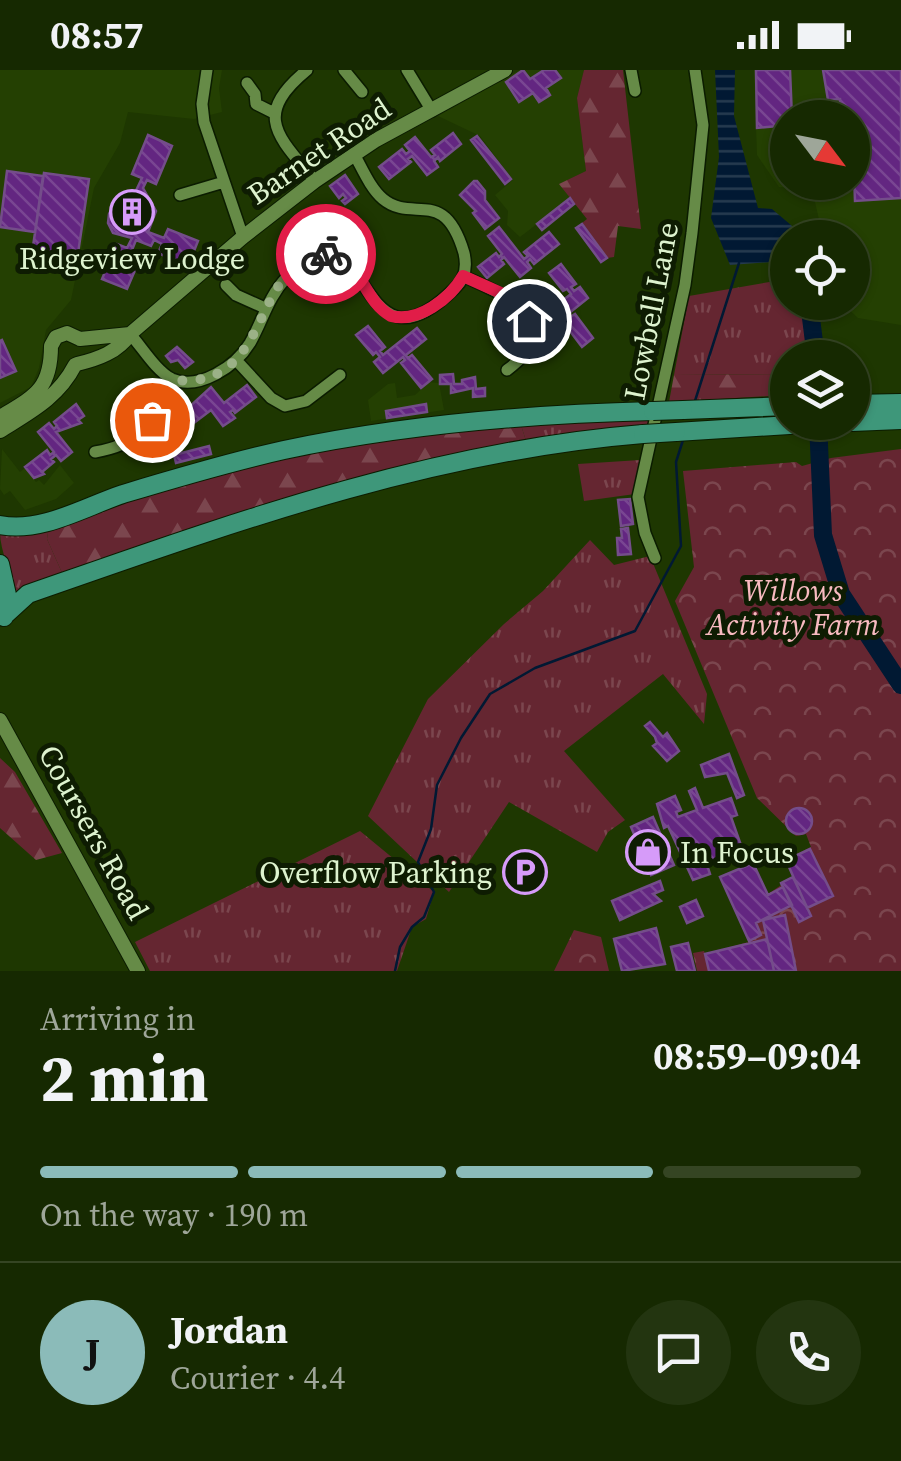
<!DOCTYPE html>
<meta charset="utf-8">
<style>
:root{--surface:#162901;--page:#233510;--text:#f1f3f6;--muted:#9ea699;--line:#354523;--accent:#8bbbb9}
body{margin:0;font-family:"Source Serif 4",serif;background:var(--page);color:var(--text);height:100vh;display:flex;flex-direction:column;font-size:38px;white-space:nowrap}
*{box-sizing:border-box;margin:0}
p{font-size:32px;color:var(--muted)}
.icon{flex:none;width:55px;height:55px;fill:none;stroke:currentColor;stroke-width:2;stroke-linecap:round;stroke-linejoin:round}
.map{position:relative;height:901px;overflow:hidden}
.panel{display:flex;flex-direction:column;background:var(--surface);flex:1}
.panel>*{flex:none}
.needle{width:65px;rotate:122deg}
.buttons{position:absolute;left:770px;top:30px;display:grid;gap:20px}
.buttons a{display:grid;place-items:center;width:100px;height:100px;border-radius:50%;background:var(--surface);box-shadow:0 2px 8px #0004,0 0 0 2px var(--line);font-size:50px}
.pin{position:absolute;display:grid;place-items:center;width:85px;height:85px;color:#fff;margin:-42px;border:5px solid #fff;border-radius:50%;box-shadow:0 2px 10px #0007}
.courier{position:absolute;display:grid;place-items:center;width:100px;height:100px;margin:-50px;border:8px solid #e11d48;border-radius:50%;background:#fff;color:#222;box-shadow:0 2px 12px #0007}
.summary em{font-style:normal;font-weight:700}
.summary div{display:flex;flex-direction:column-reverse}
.summary{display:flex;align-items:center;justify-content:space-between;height:170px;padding:0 40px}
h1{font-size:65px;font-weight:700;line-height:75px}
.bar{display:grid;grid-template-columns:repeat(4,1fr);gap:15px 10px;align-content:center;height:120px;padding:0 40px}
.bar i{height:12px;border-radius:8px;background:var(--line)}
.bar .selected{background:var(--accent)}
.bar p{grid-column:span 4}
.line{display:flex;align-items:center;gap:25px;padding:0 40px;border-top:2px solid var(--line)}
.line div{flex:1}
.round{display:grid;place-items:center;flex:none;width:105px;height:105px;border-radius:52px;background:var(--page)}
.status{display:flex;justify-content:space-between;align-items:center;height:70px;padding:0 50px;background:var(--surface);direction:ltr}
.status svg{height:28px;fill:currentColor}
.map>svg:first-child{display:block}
.built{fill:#244002;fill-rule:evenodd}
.grass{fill:url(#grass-tufts)}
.forest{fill:url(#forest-firs)}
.park{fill:url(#park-crowns)}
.water{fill:url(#water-rules)}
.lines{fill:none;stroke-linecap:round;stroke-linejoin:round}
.stream{stroke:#011933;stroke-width:2.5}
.river{stroke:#011933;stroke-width:18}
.building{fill:url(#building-back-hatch);stroke:#744d8a;stroke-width:2.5}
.minor-casing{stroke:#0b1c00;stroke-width:14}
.tertiary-casing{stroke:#0b1c00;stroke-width:16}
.primary-casing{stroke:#0b1c00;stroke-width:20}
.minor{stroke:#668b47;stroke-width:11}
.tertiary{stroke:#668b47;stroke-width:14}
.primary{stroke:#3e977a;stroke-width:18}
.primary-bridge-casing{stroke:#0b1c00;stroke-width:20;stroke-linecap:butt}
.primary-bridge{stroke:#3e977a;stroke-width:18}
.done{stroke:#9bb187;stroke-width:10;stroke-dasharray:0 18}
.route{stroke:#e11d48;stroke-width:12}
.labels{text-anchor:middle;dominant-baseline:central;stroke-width:10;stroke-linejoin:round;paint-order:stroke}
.street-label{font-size:30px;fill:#def3cf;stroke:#0e1c02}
.poi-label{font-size:30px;fill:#def3cf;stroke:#0e1c02}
.park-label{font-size:30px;font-style:italic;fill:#f8bac0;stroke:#0e1c02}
</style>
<div class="status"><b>08:57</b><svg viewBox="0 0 49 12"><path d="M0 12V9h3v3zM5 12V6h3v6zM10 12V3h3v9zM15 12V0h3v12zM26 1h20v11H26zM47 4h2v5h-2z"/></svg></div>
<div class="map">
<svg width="901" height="901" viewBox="0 0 901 901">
<defs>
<pattern id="grass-tufts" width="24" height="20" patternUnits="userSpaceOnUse" patternTransform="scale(2.5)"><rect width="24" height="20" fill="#652631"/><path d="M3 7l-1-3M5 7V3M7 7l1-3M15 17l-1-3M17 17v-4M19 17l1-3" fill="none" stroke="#7b464e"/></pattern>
<pattern id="forest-firs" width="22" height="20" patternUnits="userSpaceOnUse" patternTransform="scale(2.5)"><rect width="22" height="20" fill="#652631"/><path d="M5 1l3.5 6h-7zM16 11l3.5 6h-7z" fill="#7b464e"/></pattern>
<pattern id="park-crowns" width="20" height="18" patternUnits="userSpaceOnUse" patternTransform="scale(2.5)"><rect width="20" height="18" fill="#652631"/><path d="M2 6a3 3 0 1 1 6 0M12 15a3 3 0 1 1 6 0" fill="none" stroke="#7b464e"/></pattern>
<pattern id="water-rules" width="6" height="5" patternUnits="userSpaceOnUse" patternTransform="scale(2.5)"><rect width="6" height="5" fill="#011933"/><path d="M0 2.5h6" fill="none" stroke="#263b50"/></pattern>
<pattern id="building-back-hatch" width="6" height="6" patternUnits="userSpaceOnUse" patternTransform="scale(2.5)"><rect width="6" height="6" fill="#632681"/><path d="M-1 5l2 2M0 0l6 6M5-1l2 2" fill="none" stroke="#794692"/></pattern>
</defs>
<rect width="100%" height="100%" fill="#1e3701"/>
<path class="built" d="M0,0h222l-3,18 3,24 -28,7 -66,-7 -8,31 -26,45 -23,112 -25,30 -7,38 -8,19 -31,16z
M520,0h64l-7,28 9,73 -26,13 15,20 -33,26 -5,-6 -17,13 -13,-12 1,-14 -13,-16 18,-15 -33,-44 -42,-20z
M754,0h147v255l-43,-7 -16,-15 10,-1v-64l-29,-1 -11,-48 -33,-2 -22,-32zM788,48h64v64h-64z
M429,312l10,1 5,27 -73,11 -3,-21 20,-16 7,-1 2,15 18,-3z
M2,379l18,23 5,-4 11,14 3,-2 5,5 16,-20 14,18 -18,16 -31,11 -15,-19 -6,4 -4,-6z"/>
<path class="grass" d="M787,209l1,23 18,1 6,54 -24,1 -1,16 -113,1 15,-79z
M650,346l-2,11 -121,17 -7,-22z
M640,390l-5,34 -51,7 -6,-37z
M49,456l-2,13 16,36 -46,19c-5,-20 -17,-42 -17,-62z
M590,470l24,25 36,-9 57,138 -3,30 -41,-50 -99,77 61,69 -17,12 -11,20 -88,-50 -60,90 -81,-76 60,-117 76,-75 39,-33z
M360,761l74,61 -8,27 -14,8 -15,44h-247l-15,-29z"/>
<path class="forest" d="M584,0h39l18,159 -23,-3 -4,31 -7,1 -25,-35 5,-4 -28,-35 27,-13 -9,-73z
M787,304v21l-118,7 5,-27z
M520,352l7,22 -464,131 -16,-36 2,-13 105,-35 147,-38z
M0,688l15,14 47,81 -26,7 -36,-32z"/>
<path class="park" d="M901,379v522h-204l-4,-18 11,-2 1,3 44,-12 -29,-65 33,-14 15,31 25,-17 -7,-17 25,-13 -5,-13 -10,2 -39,-38 -82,-197 19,-34 -11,-96 113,-9 6,4 29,-8z
M574,860l27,7 8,34h-55z"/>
<path class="water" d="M715,0h20l-1,46 24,92 14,1 26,22v6l-10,1 -1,23 -57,4 -19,-47 8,-61z"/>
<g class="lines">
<path class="stream" d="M694,334l45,-141
M395,901l5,-24 12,-20 12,-10 10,-25 -16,-30 13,-33 6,-44 24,-47 29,-44 45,-26 100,-37 46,-85 -5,-84 7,-22"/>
<path class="river" d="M809,232l7,56
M818,352l5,113 18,59 60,91"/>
</g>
<path class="building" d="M523,0l7,9 14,-9h11l6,8 -15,10 4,7 -11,7 -6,-9 -14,9 -13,-20z
M756,0h34l2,48h-4v7l-31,3z
M823,0h78v128l-46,3 -3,-83h-24v-14l12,-1v-4l-12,1z
M453,63l8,11 -21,17 -2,-4 -4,4 4,6 -11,8 -15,-19 -4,3 3,3 -22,17 -10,-12 23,-18 4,5 4,-3 -5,-6 10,-8 16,20 4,-2 -4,-5z
M148,65l24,11 -16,38 -9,-4 -4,8 13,23 -8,21 16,6 4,-9 30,12 -10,25 -30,-13 4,-9 -8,-4 -3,6 -15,-6 -4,10 10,4 -15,35 -25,-10 15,-35 10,4 5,-10 -19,-5 -5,-10 1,-9 10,-17 7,-3 7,3 9,-19 -10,-4z
M477,66l34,43 -6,5 -34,-44z
M7,101l36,5 -8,56 -35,-5z
M44,103l45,6 -12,81 -45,-7z
M345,105l13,19 -13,10 -3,-3 4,-3 -3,-4 -4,4 -9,-12z
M474,111h3l8,10v9l14,18 -14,11 -12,-16 3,-2 -16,-16z
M570,128l4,6 -32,26 -5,-6z
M582,154l25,34 -6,4 -25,-34z
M499,157l25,32 4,-3 -4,-4 25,-20 10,12 -25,20 -4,-5 -3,3 4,6 -11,9 -16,-20 -3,3 3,4 -17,14 -9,-11 18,-14 3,4 3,-3 -14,-18z
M561,194l15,20 -5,3 3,4 6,-4 8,11 -20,16 2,3 5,-3 18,24 -11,9 -19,-25 4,-3 -2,-3 -19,14 -8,-11 33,-25 -4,-5 -4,2 -14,-18z
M368,256l17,21 -5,4 3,4 34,-27 9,11 -20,16 2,3 4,-3 20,24 -11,9 -20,-25 4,-3 -2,-3 -20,16 -9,-11 6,-5 -4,-5 -3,3 -17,-20z
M2,270l14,31 -16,7v-37z
M177,277l16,15 -8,6 -7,-8 -7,2 -5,-6z
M453,304l1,10h8v-4l13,-3 1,12 9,-1v8l-12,1v-9l-22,5v-9h-11v-9z
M247,315l9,12 -21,16 -2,-3 -3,2 5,6 -12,8 -12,-16 -29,22 -8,-11 37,-34 13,16z
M76,334l8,12 -6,4 3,3 -25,9 16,20 -11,9 -5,-6 -5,4 3,3 -12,10 2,2 -10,4 -9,-11 22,-17 3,5 4,-3 -16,-20 11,-9 5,6 3,-3 -3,-4z
M426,334l1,8 -40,6 -1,-7z
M209,376l2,8 -35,9 -2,-8z
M630,429l3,25 -12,2 -3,-26z
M628,458l3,26 -13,1 -1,-17h5l-1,-9z
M650,652l13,15 4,-4 12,18 -12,10 -14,-15 4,-3 -2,-6 -10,-11z
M729,684l15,41 -7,3 -10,-25 -22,4 -4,-12z
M695,718l8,20 28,-10 6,17 -6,2 12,34 -36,14 3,9 -17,6 -25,-54 -4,2 -7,-24 18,-8 6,14 -5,2 2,5 19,-7 -8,-19z
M786 751a13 13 0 1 1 26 0a13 13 0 1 1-26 0Z
M653,747l21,48 -23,10 -5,-13 4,-2 -10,-23 -4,2 -5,-12z
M810,779l23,47 -26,12 -21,-48z
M753,793l15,32 15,-8 9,18 -36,18 5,12 -12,6 -29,-64z
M793,807l18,39 -12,6 -18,-39z
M660,811l3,9 -10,4 8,7 -41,19 -8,-19z
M696,830l7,16 -16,7 -7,-16z
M785,845l11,56h-22l-11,-51z
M656,858l9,36 -43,7 -8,-32z
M767,869l7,32h-65l-4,-17z
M688,873l7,28h-18l-6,-24z"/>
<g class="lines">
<g class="minor-casing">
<path id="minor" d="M207,0l-5,34 2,18 39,115
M307,0c-56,46 -28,67 8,111
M344,0l18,22
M407,0l25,41
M631,0l4,21
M247,13l8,11 1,10 18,9
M180,125l44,-13
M291,163l19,23
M463,206c41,18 108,47 44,94
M226,215l10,10 29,13
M130,264c12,13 26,37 42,45 27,12 64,-13 78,-36 13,-23 18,-46 37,-66 86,-92 65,114 168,11 10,-9 12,-22 9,-35 -20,-68 -51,-29 -81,-54 -13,-11 -21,-31 -29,-45
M236,290l35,38 14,8 21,-5 34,-26
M95,382c51,-9 56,-30 79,-72
M655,488l-10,-25 -7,-36 47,-212 7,-52 11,-108 -8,-55"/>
</g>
<g class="tertiary-casing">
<path id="tertiary" d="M80,269l50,-5
M77,294c21,-5 41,-12 53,-30l113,-97 72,-56 61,-41 129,-70
M0,347c35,-21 51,-28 51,-71l5,-9 11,-4 13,6
M0,361c30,-19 58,-33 75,-66
M0,650l138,251"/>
</g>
<g class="primary-casing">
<path id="primary" d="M852,334l49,-1
M683,340l105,-4
M852,352l49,-2
M676,362l161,-10
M0,455c42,8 84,-18 123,-31 53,-16 107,-32 161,-44 122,-26 245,-36 369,-39
M0,494l7,31 -3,22
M5,545l23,-21c201,-70 401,-143 615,-160"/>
</g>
<use href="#minor" class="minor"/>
<use href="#tertiary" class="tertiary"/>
<use href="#primary" class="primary"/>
<g class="primary-bridge-casing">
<path id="primary-bridge" d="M653,341l30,-1
M643,364l33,-2"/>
</g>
<use href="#primary-bridge" class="primary-bridge"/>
</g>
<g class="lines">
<path class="done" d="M152,350l22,-40c100,11 76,-120 152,-126"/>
<path class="route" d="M326,184c37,5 35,45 65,62 27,7 59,-17 72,-40l49,22 17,23"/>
</g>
<defs>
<g id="building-ring" transform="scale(2.25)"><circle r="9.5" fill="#0e1c02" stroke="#d69bf9" stroke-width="1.5"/><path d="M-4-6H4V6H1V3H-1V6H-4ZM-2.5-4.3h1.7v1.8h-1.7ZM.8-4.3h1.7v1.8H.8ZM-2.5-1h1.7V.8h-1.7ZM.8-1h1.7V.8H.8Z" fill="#d69bf9"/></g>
<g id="shop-ring" transform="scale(2.25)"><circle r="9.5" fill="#0e1c02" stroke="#d69bf9" stroke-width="1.5"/><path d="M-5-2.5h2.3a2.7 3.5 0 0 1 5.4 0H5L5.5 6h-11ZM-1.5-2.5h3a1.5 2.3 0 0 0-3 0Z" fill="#d69bf9"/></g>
<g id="parking-ring" transform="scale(2.25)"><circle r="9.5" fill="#0e1c02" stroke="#d69bf9" stroke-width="1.5"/><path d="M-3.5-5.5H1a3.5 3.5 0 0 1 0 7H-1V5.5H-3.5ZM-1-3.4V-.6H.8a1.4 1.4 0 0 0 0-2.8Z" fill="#d69bf9"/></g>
</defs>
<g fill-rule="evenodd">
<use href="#building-ring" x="132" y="142"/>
<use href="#shop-ring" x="648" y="782"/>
<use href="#parking-ring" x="525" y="802"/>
</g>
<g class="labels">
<g class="street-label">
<text transform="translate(319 81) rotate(-34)">Barnet Road</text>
<text transform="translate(651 241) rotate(-79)">Lowbell Lane</text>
<text transform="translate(94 762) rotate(61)">Coursers Road</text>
</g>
<g class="poi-label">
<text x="132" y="188">Ridgeview Lodge</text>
<text x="680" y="782" text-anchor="start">In Focus</text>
<text x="492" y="802" text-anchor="end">Overflow Parking</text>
</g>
<g class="park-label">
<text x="793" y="520">Willows<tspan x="793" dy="34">Activity Farm</tspan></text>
</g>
</g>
</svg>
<div class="buttons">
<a><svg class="needle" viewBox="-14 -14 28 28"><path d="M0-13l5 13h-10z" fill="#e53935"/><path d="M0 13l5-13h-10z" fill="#9ea699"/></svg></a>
<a><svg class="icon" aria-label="locate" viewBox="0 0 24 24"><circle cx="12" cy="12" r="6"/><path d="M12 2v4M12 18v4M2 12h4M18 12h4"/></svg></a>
<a><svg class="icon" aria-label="layers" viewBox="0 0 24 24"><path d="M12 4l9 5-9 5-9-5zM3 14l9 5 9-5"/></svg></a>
</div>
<div class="pin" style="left:152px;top:350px;background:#ea580c"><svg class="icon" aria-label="bag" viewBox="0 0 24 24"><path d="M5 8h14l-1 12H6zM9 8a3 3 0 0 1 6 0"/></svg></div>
<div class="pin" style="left:529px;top:251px;background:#1f2937"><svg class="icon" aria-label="home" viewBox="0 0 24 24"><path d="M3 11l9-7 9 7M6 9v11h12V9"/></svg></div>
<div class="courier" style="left:326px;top:184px"><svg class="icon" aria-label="bike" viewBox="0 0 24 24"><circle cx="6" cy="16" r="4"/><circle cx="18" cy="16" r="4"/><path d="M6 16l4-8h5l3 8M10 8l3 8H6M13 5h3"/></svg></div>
</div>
<section class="panel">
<div class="summary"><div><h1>2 min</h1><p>Arriving in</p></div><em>08:59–09:04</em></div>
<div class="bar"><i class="selected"></i><i class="selected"></i><i class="selected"></i><i></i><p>On the way · 190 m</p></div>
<div class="line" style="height:180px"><b class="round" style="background:var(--accent);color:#111">J</b><div><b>Jordan</b><p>Courier · 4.4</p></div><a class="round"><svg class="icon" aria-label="chat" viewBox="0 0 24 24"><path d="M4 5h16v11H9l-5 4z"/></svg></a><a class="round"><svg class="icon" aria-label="phone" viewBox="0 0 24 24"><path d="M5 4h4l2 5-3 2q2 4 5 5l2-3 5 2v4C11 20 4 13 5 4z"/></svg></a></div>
</section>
